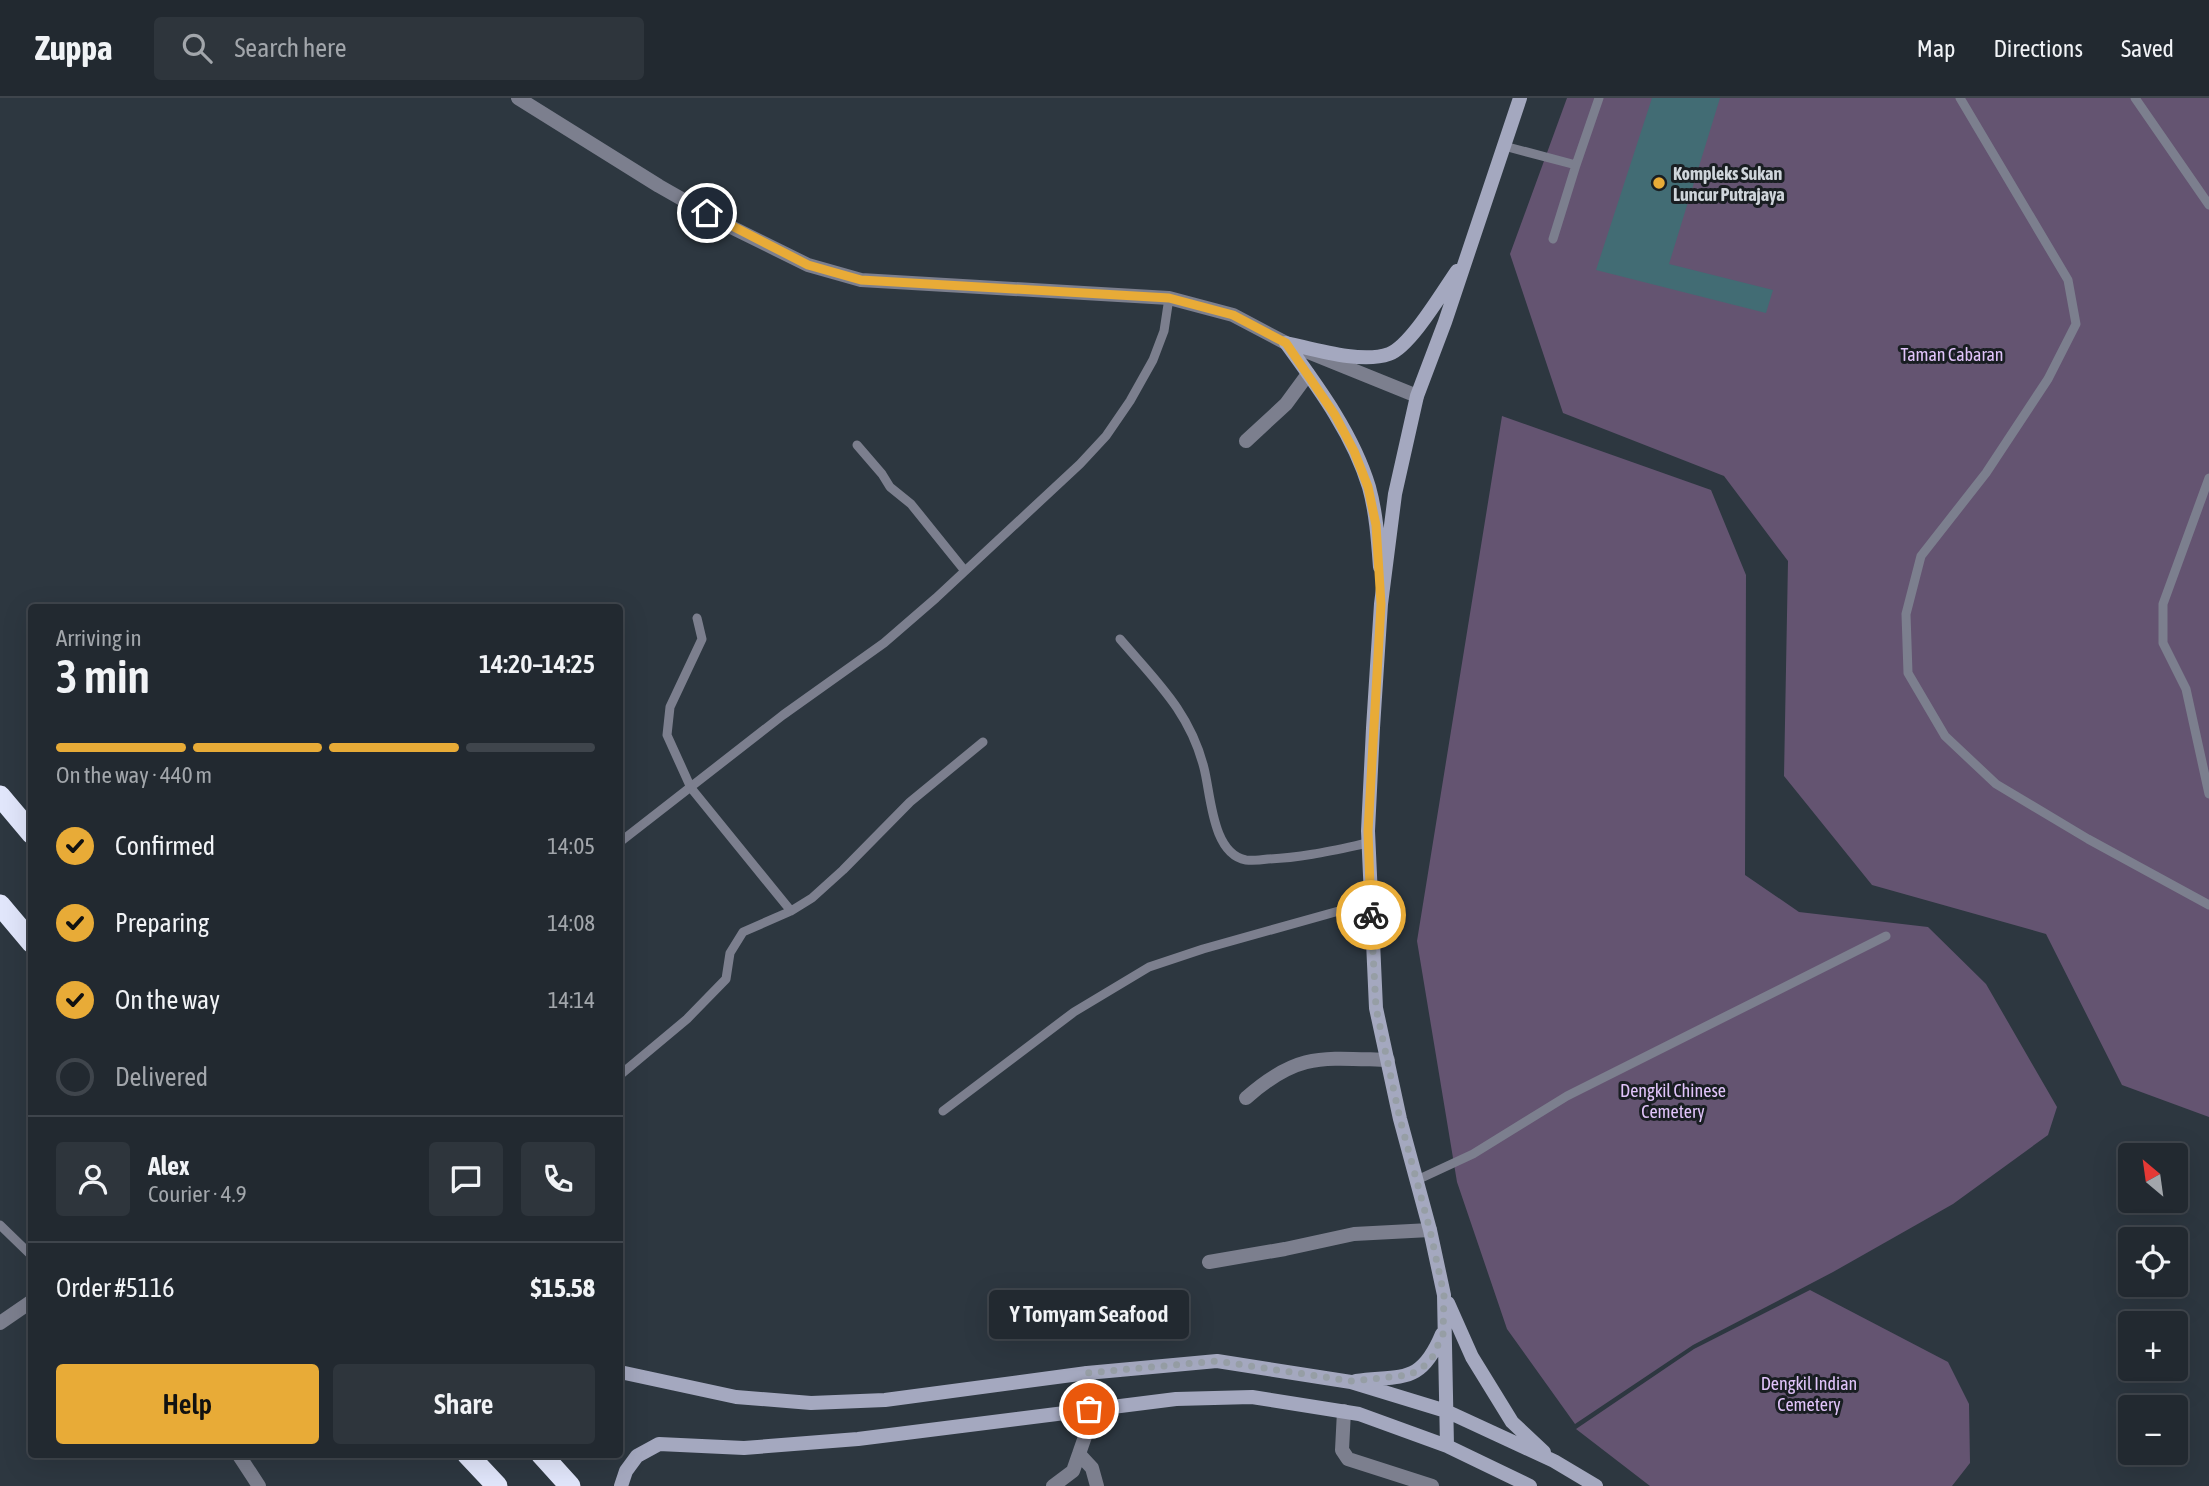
<!DOCTYPE html>
<meta charset="utf-8">
<style>
:root{--surface:#222930;--page:#2e353c;--text:#f1f3f6;--muted:#a2a6ab;--line:#3f454c;--accent:#e8ab37}
body{margin:0;font-family:"Asap Condensed",sans-serif;background:var(--page);color:var(--text);height:100vh;display:flex;flex-direction:column;font-size:26px;white-space:nowrap}
*{box-sizing:border-box;margin:0}
p{font-size:23px;color:var(--muted)}
.icon{flex:none;width:38px;height:38px;fill:none;stroke:currentColor;stroke-width:2;stroke-linecap:round;stroke-linejoin:round}
.map{position:relative;flex:1;overflow:hidden}
.panel{position:absolute;left:28px;top:506px;width:595px;height:854px;display:flex;flex-direction:column;background:var(--surface);border-radius:7px;box-shadow:0 7px 28px #0002,0 0 0 2px var(--line)}
.panel>*{flex:none}
.needle{width:46px;rotate:331deg}
.buttons{position:absolute;left:2118px;top:1045px;display:grid;gap:14px}
.buttons a{display:grid;place-items:center;width:70px;height:70px;border-radius:7px;background:var(--surface);box-shadow:0 7px 28px #0002,0 0 0 2px var(--line);font-size:35px}
.pin{position:absolute;display:grid;place-items:center;width:60px;height:60px;color:#fff;margin:-30px;border:4px solid #fff;border-radius:50%;box-shadow:0 2px 7px #0007}
.courier{position:absolute;display:grid;place-items:center;width:70px;height:70px;margin:-35px;border:5px solid #e8ab37;border-radius:50%;background:#fff;color:#222;box-shadow:0 2px 9px #0007}
.bubble{position:absolute;height:49px;border-radius:7px;background:var(--surface);box-shadow:0 7px 28px #0002,0 0 0 2px var(--line);font-size:23px;font-weight:600;line-height:49px;text-align:center}
.head em{font-style:normal;font-weight:600}
.head div{display:flex;flex-direction:column-reverse}
.head{display:flex;align-items:center;justify-content:space-between;height:119px;padding:0 28px}
h1{font-size:46px;font-weight:600;line-height:52px}
.bar{display:grid;grid-template-columns:repeat(4,1fr);gap:10px 7px;align-content:center;height:84px;padding:0 28px}
.bar i{height:9px;border-radius:5px;background:var(--line)}
.bar .current{background:var(--accent)}
.bar p{grid-column:span 4}
.line{display:flex;align-items:center;gap:18px;padding:0 28px;border-top:2px solid var(--line)}
.line div{flex:1}
.round{display:grid;place-items:center;flex:none;width:74px;height:74px;border-radius:7px;background:var(--page)}
ol{padding:0 28px;list-style:none}
li{display:flex;align-items:center;gap:21px;height:77px}
li p{margin-inline-start:auto}
li .icon{padding:7px;border-radius:50%;background:var(--accent);color:#111;stroke-width:4}
li:last-child{color:var(--muted)}
li i{width:38px;height:38px;border:4px solid var(--line);border-radius:50%}
.cta{display:flex;gap:14px;margin-top:auto;padding:14px 28px}
.cta a{flex:1;height:80px;border-radius:7px;background:var(--accent);color:#111;font-size:28px;font-weight:600;line-height:80px;text-align:center}
.cta a+a{background:var(--page);color:var(--text)}
header{display:flex;align-items:center;gap:42px;box-sizing:border-box;height:98px;padding:0 35px;background:var(--surface);border-bottom:2px solid var(--line)}
header strong{font-size:33px}
nav{display:flex;gap:38px;margin-inline-start:auto;font-size:24px}
.search{width:490px;height:63px;background:var(--page);display:flex;align-items:center;gap:18px;box-sizing:border-box;padding:0 24px;border-radius:7px;color:var(--muted);font-size:26px}
.map>svg:first-child{display:block}
.green{fill:#645471}
.building{fill:#426c74}
.lines{fill:none;stroke-linecap:round;stroke-linejoin:round}
.lane{stroke:#7c7f8e;stroke-width:9}
.street{stroke:#7c7f8e;stroke-width:14}
.secondary{stroke:#a4a8bf;stroke-width:14}
.highway{stroke:#e1e6fb;stroke-width:21}
.done{stroke:#969ea5;stroke-width:7;stroke-dasharray:0 12.6}
.route{stroke:#e8ab37;stroke-width:9}
.poi-dot{fill:#e8ab37;stroke:#191e22;stroke-width:2.5}
.labels{text-anchor:middle;dominant-baseline:central;stroke-width:6;stroke-linejoin:round;paint-order:stroke}
.poi-label{font-size:18px;font-weight:bold;fill:#cfd5db;stroke:#191e22;text-anchor:start}
.park-label{font-size:18px;fill:#e1c4fa;stroke:#191e22}
</style>
<header>
<strong>Zuppa</strong>
<div class="search"><svg class="icon" aria-label="search" viewBox="0 0 24 24"><circle cx="10" cy="10" r="6"/><path d="M15 15l6 6"/></svg>Search here</div>
<nav><a>Map</a><a>Directions</a><a>Saved</a></nav>
</header>
<div class="map">
<svg width="2209" height="1388" viewBox="0 0 2209 1388">
<rect width="100%" height="100%" fill="#2d3740"/>
<path class="green" d="M1567,0h642v1019l-87,-32 -76,-151 -174,-49 -88,-109 4,-215 -64,-85 -161,-63 -53,-159z
M1502,318l209,74 35,85 -1,300 54,37 129,15 58,57 71,123 -9,28 -95,69 -120,68 -140,73 -118,79 -68,-95 -50,-147 -40,-241z
M1810,1192l138,72 21,42 1,59 -18,23h-302l-74,-57 118,-80z"/>
<path class="building" d="M1652,0h68l-51,166 104,26 -7,23 -170,-43z"/>
<g class="lines">
<path class="lane" d="M1960,0l108,182 8,44 -28,55 -62,94 -65,83 -15,58 2,59 37,63 51,48 92,55 121,66
M2135,0l74,107
M1504,48l72,19 23,-67
M1553,141l23,-74
M857,347l25,29 8,13 21,17 54,67
M2209,380l-46,126v39l23,46 23,105
M697,520l5,21 -32,68 -3,28 24,53 100,123
M1120,541c36,42 70,73 84,129 7,27 8,86 42,92 7,1 15,0 22,-1 34,-1 67,-9 100,-16
M620,744l163,-127 101,-72 52,-45 144,-134 26,-28 24,-35 23,-41 11,-29 5,-33
M620,977l67,-56 39,-40 4,-26 13,-21 48,-21 21,-13 31,-28 67,-68 73,-60
M943,1013l131,-99 75,-45 54,-18 168,-47
M1417,1082l56,-26 94,-58 319,-160
M0,1127l32,31"/>
<path class="street" d="M518,0l141,88 72,41 77,38 53,15 308,18 64,17 53,28 131,53
M1246,343l40,-37 22,-30
M1246,1000c52,-46 76,-40 142,-38
M1209,1164l76,-13 69,-15 76,-4
M0,1225l32,-22
M1344,1313l-2,39 6,9 84,27
M238,1356l21,32
M1079,1356l13,14 5,18
M1053,1388l20,-15 15,-43 -1,-55"/>
<path class="secondary" d="M1286,245c32,44 67,91 83,144 7,25 9,53 11,80
M1286,245c28,6 75,21 103,11 21,-7 54,-63 68,-83
M1448,1205l24,54 40,65 32,30
M620,1274l116,25 75,6 74,-3 202,-27 130,-12 134,21 95,29 108,50 42,25
M1356,1283c48,-6 65,3 86,-47
M1447,1348l-3,-151 -14,-65 -30,-111 -24,-111 -8,-177 5,-103 8,-124 14,-110 22,-98 28,-74 75,-224
M621,1388l5,-15 11,-15 22,-12 85,4 114,-9 318,-40 76,-2 107,17 88,32 83,40"/>
<path class="highway" d="M0,698l32,38
M0,807l32,38
M467,1356l30,32
M541,1356l29,32"/>
</g>
<g class="lines">
<path class="done" d="M1089,1311l-2,-36 130,-12 134,20 58,-6 13,-7 10,-10 11,-24 1,-39 -14,-65 -30,-111 -24,-111 -5,-93"/>
<path class="route" d="M707,115l101,52 53,15 308,18 64,17 53,28 49,72 19,36 14,36 8,38 5,79 -13,227 3,84"/>
</g>
<circle class="poi-dot" cx="1659" cy="85" r="7"/>
<g class="labels">
<g class="poi-label">
<text x="1673" y="75">Kompleks Sukan<tspan x="1673" dy="21">Luncur Putrajaya</tspan></text>
</g>
<g class="park-label">
<text x="1952" y="256">Taman Cabaran</text>
<text x="1673" y="992">Dengkil Chinese<tspan x="1673" dy="21">Cemetery</tspan></text>
<text x="1809" y="1285">Dengkil Indian<tspan x="1809" dy="21">Cemetery</tspan></text>
</g>
</g>
</svg>
<div class="buttons">
<a><svg class="needle" viewBox="-14 -14 28 28"><path d="M0-13l5 13h-10z" fill="#e53935"/><path d="M0 13l5-13h-10z" fill="#a2a6ab"/></svg></a>
<a><svg class="icon" aria-label="locate" viewBox="0 0 24 24"><circle cx="12" cy="12" r="6"/><path d="M12 2v4M12 18v4M2 12h4M18 12h4"/></svg></a>
<a>+</a>
<a>−</a>
</div>
<div class="pin" style="left:1089px;top:1311px;background:#ea580c"><svg class="icon" aria-label="bag" viewBox="0 0 24 24"><path d="M5 8h14l-1 12H6zM9 8a3 3 0 0 1 6 0"/></svg></div>
<div class="pin" style="left:707px;top:115px;background:#1f2937"><svg class="icon" aria-label="home" viewBox="0 0 24 24"><path d="M3 11l9-7 9 7M6 9v11h12V9"/></svg></div>
<div class="courier" style="left:1371px;top:817px"><svg class="icon" aria-label="bike" viewBox="0 0 24 24"><circle cx="6" cy="16" r="4"/><circle cx="18" cy="16" r="4"/><path d="M6 16l4-8h5l3 8M10 8l3 8H6M13 5h3"/></svg></div>
<div class="bubble" style="left:989px;top:1192px;width:200px">Y Tomyam Seafood</div>
<section class="panel">
<div class="head"><div><h1>3 min</h1><p>Arriving in</p></div><em>14:20–14:25</em></div>
<div class="bar"><i class="current"></i><i class="current"></i><i class="current"></i><i></i><p>On the way · 440 m</p></div>
<ol>
<li><svg class="icon" aria-label="check" viewBox="0 0 24 24"><path d="M5 12l5 5 9-10"/></svg>Confirmed<p>14:05</p></li>
<li><svg class="icon" aria-label="check" viewBox="0 0 24 24"><path d="M5 12l5 5 9-10"/></svg>Preparing<p>14:08</p></li>
<li><svg class="icon" aria-label="check" viewBox="0 0 24 24"><path d="M5 12l5 5 9-10"/></svg>On the way<p>14:14</p></li>
<li><i></i>Delivered</li>
</ol>
<div class="line" style="height:126px"><a class="round"><svg class="icon" aria-label="person" viewBox="0 0 24 24"><circle cx="12" cy="8" r="4"/><path d="M4 21q1-7 8-7t8 7"/></svg></a><div><b>Alex</b><p>Courier · 4.9</p></div><a class="round"><svg class="icon" aria-label="chat" viewBox="0 0 24 24"><path d="M4 5h16v11H9l-5 4z"/></svg></a><a class="round"><svg class="icon" aria-label="phone" viewBox="0 0 24 24"><path d="M5 4h4l2 5-3 2q2 4 5 5l2-3 5 2v4C11 20 4 13 5 4z"/></svg></a></div>
<div class="line" style="height:91px"><div>Order #5116</div><b>$15.58</b></div>
<div class="cta"><a>Help</a><a>Share</a></div>
</section>
</div>
